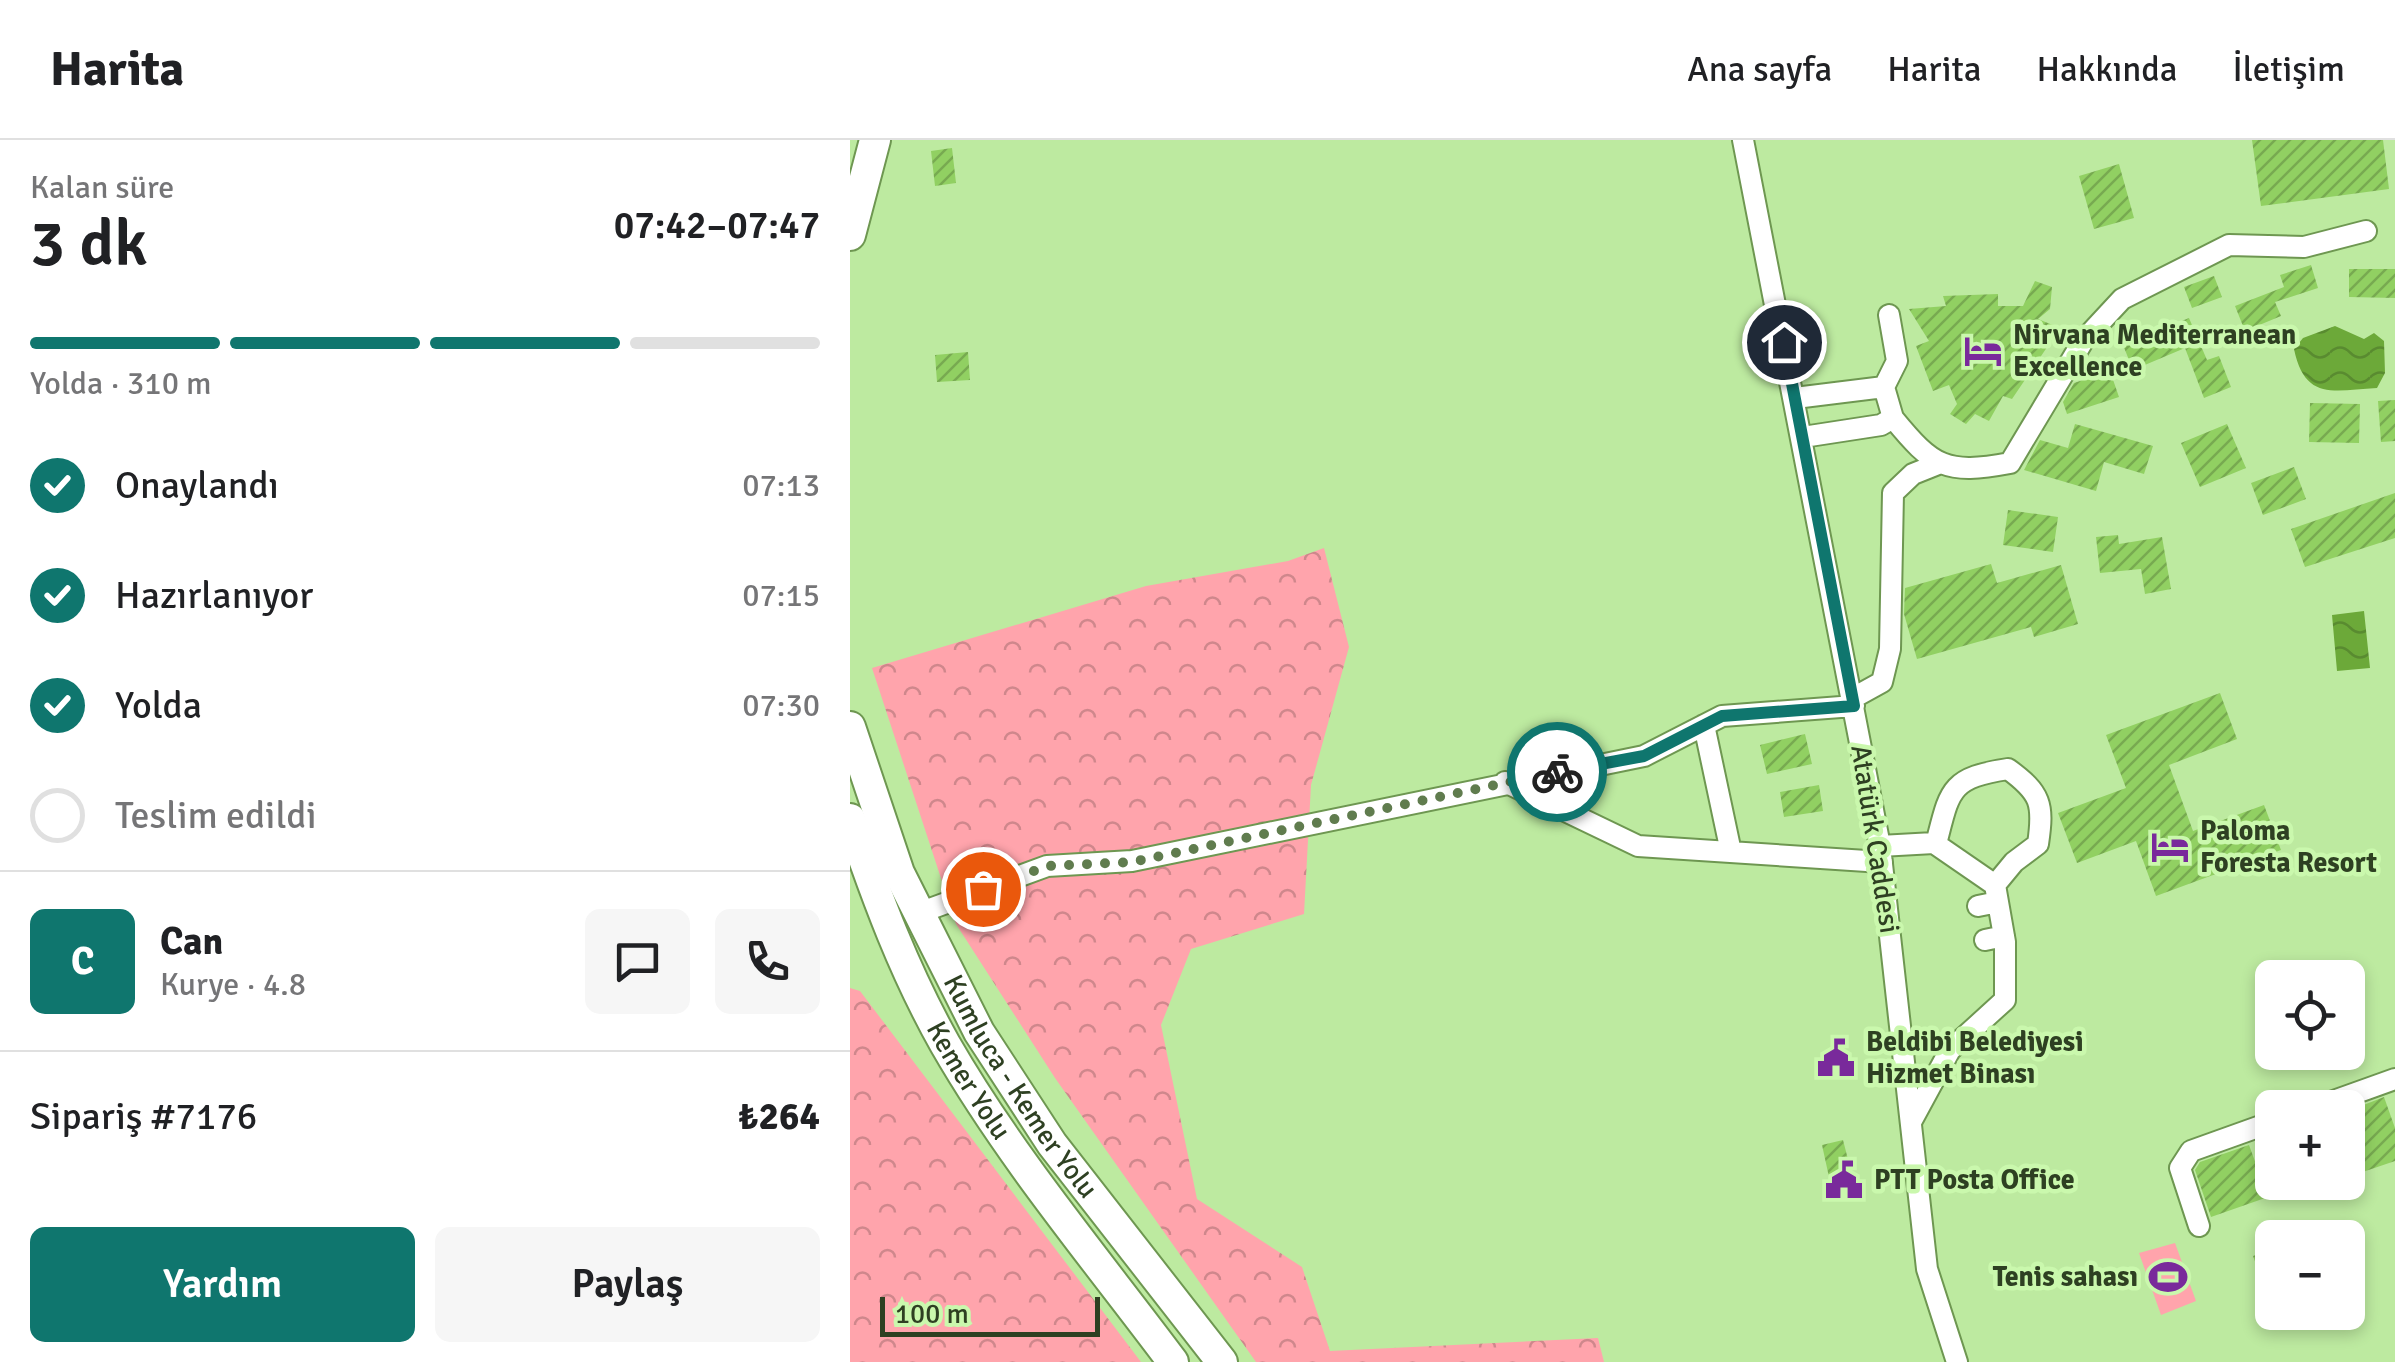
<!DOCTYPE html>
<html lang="tr">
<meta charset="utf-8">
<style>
:root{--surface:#fff;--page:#f6f6f6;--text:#202124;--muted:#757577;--line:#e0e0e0;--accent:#0f766e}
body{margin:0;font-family:Signika,sans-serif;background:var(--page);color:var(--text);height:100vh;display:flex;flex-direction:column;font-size:38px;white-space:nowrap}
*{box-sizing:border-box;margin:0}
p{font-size:32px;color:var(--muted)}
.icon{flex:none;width:55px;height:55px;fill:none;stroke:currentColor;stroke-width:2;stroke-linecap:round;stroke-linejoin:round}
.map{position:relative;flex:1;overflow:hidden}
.drawer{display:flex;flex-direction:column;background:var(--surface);width:850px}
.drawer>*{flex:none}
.tools{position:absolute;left:1405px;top:820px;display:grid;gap:20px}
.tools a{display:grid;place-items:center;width:110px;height:110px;border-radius:15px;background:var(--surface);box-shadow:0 5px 15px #0003;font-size:50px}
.scale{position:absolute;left:30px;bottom:25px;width:220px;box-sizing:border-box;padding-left:10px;border:5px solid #2e4022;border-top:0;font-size:28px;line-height:35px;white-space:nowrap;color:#2e4022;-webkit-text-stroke:8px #caf8ad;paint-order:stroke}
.pin{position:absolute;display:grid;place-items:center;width:85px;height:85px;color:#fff;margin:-42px;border:5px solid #fff;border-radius:50%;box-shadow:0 2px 10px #0007}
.courier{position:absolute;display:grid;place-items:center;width:100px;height:100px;margin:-50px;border:8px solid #0f766e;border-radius:50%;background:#fff;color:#222;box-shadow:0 2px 12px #0007}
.headline em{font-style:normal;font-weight:600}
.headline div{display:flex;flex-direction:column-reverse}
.headline{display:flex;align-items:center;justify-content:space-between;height:170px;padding:0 30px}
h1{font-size:65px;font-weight:600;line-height:75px}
.bar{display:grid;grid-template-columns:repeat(4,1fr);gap:15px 10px;align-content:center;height:120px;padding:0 30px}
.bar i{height:12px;border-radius:8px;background:var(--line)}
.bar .selected{background:var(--accent)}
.bar p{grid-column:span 4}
.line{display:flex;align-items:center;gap:25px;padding:0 30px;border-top:2px solid var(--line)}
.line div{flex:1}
.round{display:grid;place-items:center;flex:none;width:105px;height:105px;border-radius:15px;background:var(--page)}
ol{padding:0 30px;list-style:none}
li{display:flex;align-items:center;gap:30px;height:110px}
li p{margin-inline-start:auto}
li .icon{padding:10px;border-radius:50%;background:var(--accent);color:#fff;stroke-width:4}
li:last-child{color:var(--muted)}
li i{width:55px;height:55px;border:5px solid var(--line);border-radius:50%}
.cta{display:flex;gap:20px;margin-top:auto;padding:20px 30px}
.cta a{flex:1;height:115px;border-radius:15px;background:var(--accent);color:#fff;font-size:40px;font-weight:600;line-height:115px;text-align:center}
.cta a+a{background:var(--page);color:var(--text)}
header{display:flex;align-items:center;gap:60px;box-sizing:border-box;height:140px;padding:0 50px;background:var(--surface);border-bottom:2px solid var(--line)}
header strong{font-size:48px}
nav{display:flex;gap:55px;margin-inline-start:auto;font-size:35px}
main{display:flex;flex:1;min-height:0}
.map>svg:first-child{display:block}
.forest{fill:url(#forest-crowns)}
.pitch{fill:#ffa4ac}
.water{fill:url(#water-waves)}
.building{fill:url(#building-hatch)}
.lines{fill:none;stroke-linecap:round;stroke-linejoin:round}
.minor-casing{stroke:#6e9751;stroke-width:24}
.highway-casing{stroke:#6e9751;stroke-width:34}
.minor{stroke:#fff;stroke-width:20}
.highway{stroke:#fff;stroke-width:30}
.done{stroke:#607c4e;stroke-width:10;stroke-dasharray:0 18}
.route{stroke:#0f766e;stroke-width:12}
.labels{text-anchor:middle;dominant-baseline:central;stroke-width:9;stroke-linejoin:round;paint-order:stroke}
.poi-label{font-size:28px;font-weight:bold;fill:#2e4022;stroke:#caf8ad;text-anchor:start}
.street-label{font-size:28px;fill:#2e4022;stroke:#caf8ad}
</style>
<header>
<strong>Harita</strong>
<nav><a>Ana sayfa</a><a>Harita</a><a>Hakkında</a><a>İletişim</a></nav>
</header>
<main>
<section class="drawer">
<div class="headline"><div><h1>3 dk</h1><p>Kalan süre</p></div><em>07:42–07:47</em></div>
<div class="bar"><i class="selected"></i><i class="selected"></i><i class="selected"></i><i></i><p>Yolda · 310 m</p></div>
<ol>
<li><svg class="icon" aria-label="check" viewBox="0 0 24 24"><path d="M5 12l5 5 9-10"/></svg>Onaylandı<p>07:13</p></li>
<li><svg class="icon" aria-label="check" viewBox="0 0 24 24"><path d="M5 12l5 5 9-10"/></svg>Hazırlanıyor<p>07:15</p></li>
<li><svg class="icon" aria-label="check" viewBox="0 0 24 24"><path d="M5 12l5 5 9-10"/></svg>Yolda<p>07:30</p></li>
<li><i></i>Teslim edildi</li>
</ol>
<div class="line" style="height:180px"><b class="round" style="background:var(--accent);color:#fff">C</b><div><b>Can</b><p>Kurye · 4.8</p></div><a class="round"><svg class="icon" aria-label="chat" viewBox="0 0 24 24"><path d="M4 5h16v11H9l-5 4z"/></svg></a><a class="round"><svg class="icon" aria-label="phone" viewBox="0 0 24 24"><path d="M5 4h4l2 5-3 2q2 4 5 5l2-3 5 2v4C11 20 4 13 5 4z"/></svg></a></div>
<div class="line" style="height:130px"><div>Sipariş #7176</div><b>₺264</b></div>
<div class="cta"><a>Yardım</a><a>Paylaş</a></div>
</section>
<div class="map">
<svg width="1545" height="1222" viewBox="0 0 1545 1222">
<defs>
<pattern id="forest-crowns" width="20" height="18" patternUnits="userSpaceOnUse" patternTransform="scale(2.5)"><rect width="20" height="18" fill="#ffa4ac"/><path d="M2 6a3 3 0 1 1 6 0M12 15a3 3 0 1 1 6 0" fill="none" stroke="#cf878c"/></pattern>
<pattern id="water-waves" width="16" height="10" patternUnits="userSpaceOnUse" patternTransform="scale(2.5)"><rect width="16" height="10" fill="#6ca939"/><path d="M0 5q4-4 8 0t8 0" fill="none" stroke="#598b30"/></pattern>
<pattern id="building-hatch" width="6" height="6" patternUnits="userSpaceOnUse" patternTransform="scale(2.5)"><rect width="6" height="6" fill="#91d062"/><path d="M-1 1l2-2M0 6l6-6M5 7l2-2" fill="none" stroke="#77aa50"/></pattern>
</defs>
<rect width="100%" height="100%" fill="#bdeaa0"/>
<path class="forest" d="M474,408l25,99 -38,138 -7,129 -113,35 -30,76 36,174 105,68 28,84 268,-13 6,24h-348l-201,-284 -99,-154 -84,-256 274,-82 142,-25z
M0,848l10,3 281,371h-291z"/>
<path class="pitch" d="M1325,1103l21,58 -35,14 -22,-62z"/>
<path class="water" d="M1485,186l29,13 10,-6 10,8 1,32 -8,15c-42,2 -72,14 -83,-39l9,-11z
M1514,471l6,57 -33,3 -5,-56z"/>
<path class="building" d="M1402,0h131l6,49 -128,17z
M102,8l4,35 -21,3 -4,-35z
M1269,24l15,54 -40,11 -15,-53z
M1461,125l7,23 -43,14 6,14 -36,15 -10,-25 49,-19 -4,-12z
M1499,129h46v29l-46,-1z
M1364,136l8,21 -30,11 -8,-21z
M1185,141l17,6 -2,22 -12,10 22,9 -48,71 -9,-3 -14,25 -14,-7 -9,10 -16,-10 7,-10 -8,-19 -16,6 -17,-45 13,-5 -20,-32 37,-3 -3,-10 55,-2v12h25z
M1339,178l18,42 12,-4 12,31 -27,11 -19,-50 -52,22 -10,-25z
M118,212l2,28 -33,2 -2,-27z
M1260,231l9,26 -52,17 -4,-12 11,-19z
M1545,260v41l-14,1 -3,-41z
M1460,263l50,1 -1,39 -50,-1z
M1225,284l78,22 -9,28 -40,-12 -8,29 -72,-21 16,-30 28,8z
M1377,284l19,44 -46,19 -19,-44z
M1444,327l12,32 -43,16 -12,-32z
M1545,353v45l-90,29 -14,-38z
M1158,370l50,7 -5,35 -50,-7z
M1268,395l1,9 43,-7 9,52 -26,5 -4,-25 -41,4 -4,-36z
M1141,424l6,19 64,-18 17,59 -44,13 -3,-10 -114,32 -13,-45 1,-26z
M1370,553l17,46 -68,26 24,66 71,-26 17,45 -125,46 -20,-55 -59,22 -19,-50 68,-25 -20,-53z
M955,594l7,30 -45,10 -7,-29z
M969,645l4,26 -39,6 -4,-25z
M1534,957l11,31v33l-47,16v-66z
M993,1000l8,31 -22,6 -7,-32z
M1399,1005l19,52 -57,20 -16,-47 5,-8z
M1422,1109v56h-1l-18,-49z"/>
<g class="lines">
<g class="minor-casing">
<path id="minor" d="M893,0l137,706 47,423 30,93
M1034,247l13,-26 -8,-46
M945,258l89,-11 9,31 -12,7 -78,12
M1043,278c40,49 53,57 117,45l73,-122 39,-42 107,-54 75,2 62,-16
M1003,558l29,-16 8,-33 3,-156 20,-19 25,-10
M854,585l27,127
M655,642l133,64 244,16
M1086,704c14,-54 13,-66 72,-75 33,24 36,35 30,75l-24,18 -19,23
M1030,706l54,-3 61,42 10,57v58l-55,50 -39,72
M1128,766l20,-4
M69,773l128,-47 85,-5 512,-105 78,-40 132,-10
M1135,800l19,-4
M1464,968l81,-29
M1349,1086l-19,-58 11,-17 81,-29"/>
</g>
<g class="highway-casing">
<g id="highway">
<path d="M0,95l25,-95"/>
<path id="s1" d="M0,587l49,146 80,159 73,112 170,218"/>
<path id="s2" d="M0,679c27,79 54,152 95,225 65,113 151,215 228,318"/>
</g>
</g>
<use href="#minor" class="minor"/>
<use href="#highway" class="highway"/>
</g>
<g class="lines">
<path class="done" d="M133,749l65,-23 84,-4 425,-90"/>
<path class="route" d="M707,632l87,-16 78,-40 132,-10 -70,-364"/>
</g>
<defs>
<g id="hotel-bare" transform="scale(3)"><path d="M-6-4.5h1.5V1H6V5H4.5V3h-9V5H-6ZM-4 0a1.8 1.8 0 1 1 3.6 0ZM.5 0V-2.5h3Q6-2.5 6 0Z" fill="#792a9b" stroke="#caf8ad" stroke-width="2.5" paint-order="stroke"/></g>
<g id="civic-bare" transform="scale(3)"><path d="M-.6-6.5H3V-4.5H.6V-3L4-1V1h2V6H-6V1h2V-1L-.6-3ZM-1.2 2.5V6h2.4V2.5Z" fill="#792a9b" stroke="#caf8ad" stroke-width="2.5" paint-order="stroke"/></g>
<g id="stadium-bare" transform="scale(3)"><path d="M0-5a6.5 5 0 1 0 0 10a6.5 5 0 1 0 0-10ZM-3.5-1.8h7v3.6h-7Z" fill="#792a9b" stroke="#caf8ad" stroke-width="2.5" paint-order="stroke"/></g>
</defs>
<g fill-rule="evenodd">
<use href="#hotel-bare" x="1133" y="211"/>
<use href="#hotel-bare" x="1320" y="707"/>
<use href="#civic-bare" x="986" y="918"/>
<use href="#civic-bare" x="994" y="1040"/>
<use href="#stadium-bare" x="1318" y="1137"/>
</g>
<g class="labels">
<g class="poi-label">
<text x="1163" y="195">Nirvana Mediterranean<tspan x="1163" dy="32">Excellence</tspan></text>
<text x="1350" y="691">Paloma<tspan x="1350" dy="32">Foresta Resort</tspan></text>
<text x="1016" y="902">Beldibi Belediyesi<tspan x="1016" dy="32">Hizmet Binası</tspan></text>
<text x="1024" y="1040">PTT Posta Office</text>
<text x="1288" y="1137" text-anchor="end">Tenis sahası</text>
</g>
<g class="street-label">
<text transform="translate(1025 699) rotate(81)">Atatürk Caddesi</text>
<text stroke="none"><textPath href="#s2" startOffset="288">Kemer Yolu</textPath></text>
<text stroke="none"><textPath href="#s1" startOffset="400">Kumluca - Kemer Yolu</textPath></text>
</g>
</g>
</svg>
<div class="tools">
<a><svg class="icon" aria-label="locate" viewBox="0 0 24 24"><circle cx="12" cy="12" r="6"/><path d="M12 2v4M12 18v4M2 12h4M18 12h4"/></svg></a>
<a>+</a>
<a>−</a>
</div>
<div class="scale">100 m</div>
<div class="pin" style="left:133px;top:749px;background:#ea580c"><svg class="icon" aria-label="bag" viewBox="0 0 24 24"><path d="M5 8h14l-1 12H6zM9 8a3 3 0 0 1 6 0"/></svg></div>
<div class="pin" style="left:934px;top:202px;background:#1f2937"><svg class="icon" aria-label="home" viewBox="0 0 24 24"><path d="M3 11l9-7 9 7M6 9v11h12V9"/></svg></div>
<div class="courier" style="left:707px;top:632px"><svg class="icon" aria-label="bike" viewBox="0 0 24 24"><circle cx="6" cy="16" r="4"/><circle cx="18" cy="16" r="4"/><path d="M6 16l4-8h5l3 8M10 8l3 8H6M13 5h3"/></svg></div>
</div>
</main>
